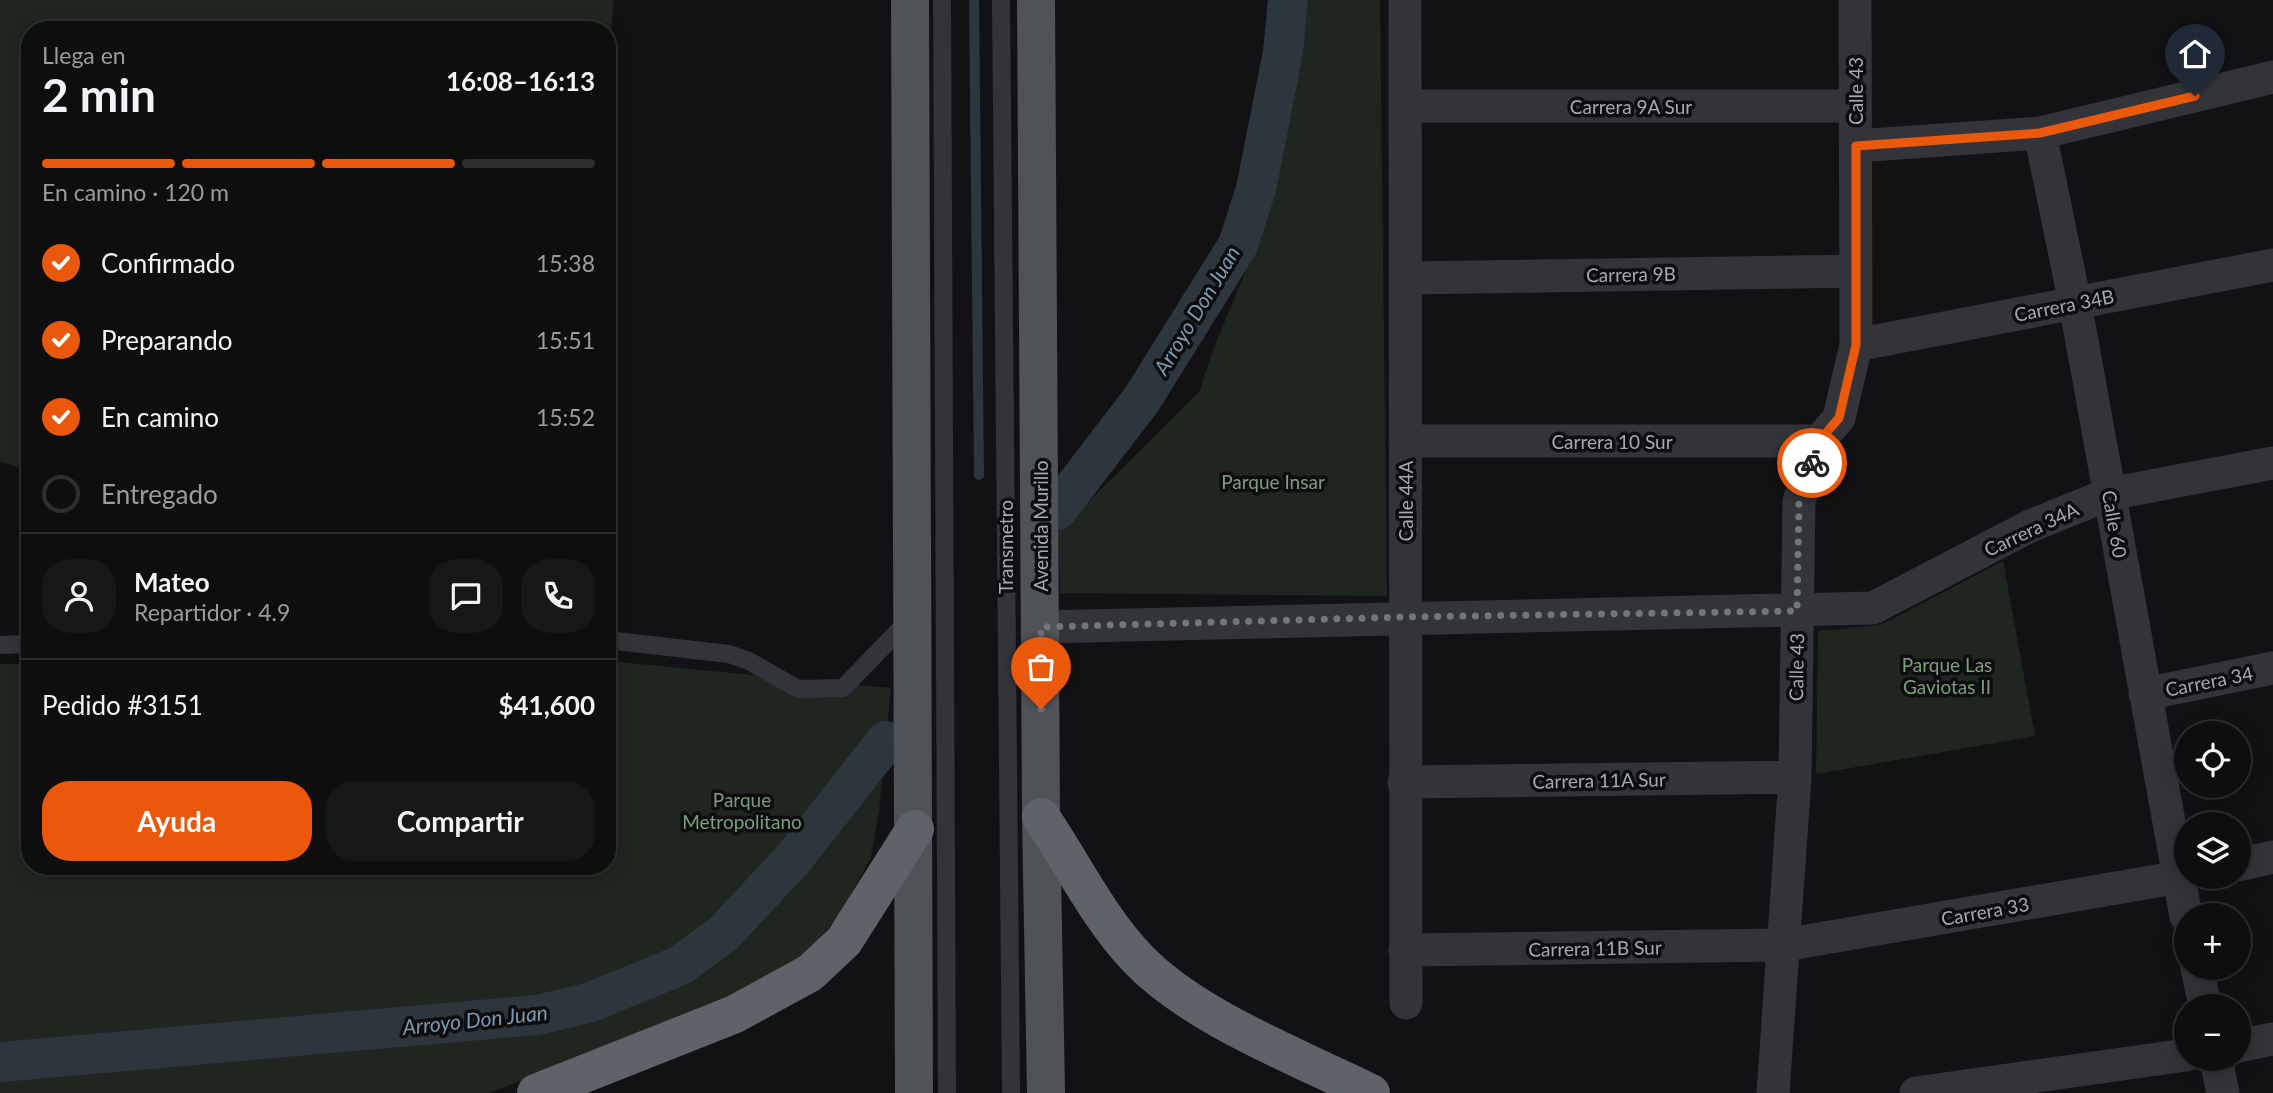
<!DOCTYPE html>
<html lang="es">
<meta charset="utf-8">
<style>
:root{--surface:#0e0e0f;--page:#171718;--text:#f1f3f6;--muted:#9b9c9e;--line:#2e2e2f;--accent:#ea580c}
body{margin:0;font-family:Lato,sans-serif;background:var(--page);color:var(--text);height:100vh;display:flex;flex-direction:column;font-size:26px;white-space:nowrap}
*{box-sizing:border-box;margin:0}
p{font-size:23px;color:var(--muted)}
.icon{flex:none;width:38px;height:38px;fill:none;stroke:currentColor;stroke-width:2;stroke-linecap:round;stroke-linejoin:round}
.map{position:relative;flex:1;overflow:hidden}
.panel{position:absolute;left:21px;top:21px;width:595px;height:854px;display:flex;flex-direction:column;background:var(--surface);border-radius:28px;box-shadow:0 4px 18px #0003,0 0 0 2px var(--line)}
.panel>*{flex:none}
.buttons{position:absolute;left:2174px;top:721px;display:grid;gap:14px}
.buttons a{display:grid;place-items:center;width:77px;height:77px;border-radius:50%;background:var(--surface);box-shadow:0 4px 18px #0003,0 0 0 2px var(--line);font-size:35px}
.pin{position:absolute;display:grid;place-items:center;width:60px;height:60px;color:#fff;margin:-72px -30px;border-radius:50% 50% 50% 0;rotate:-45deg;box-shadow:0 0 7px #0007}
.pin .icon{rotate:45deg}
.courier{position:absolute;display:grid;place-items:center;width:70px;height:70px;margin:-35px;border:5px solid #ea580c;border-radius:50%;background:#fff;color:#222;box-shadow:0 2px 9px #0007}
.summary em{font-style:normal;font-weight:700}
.summary div{display:flex;flex-direction:column-reverse}
.summary{display:flex;align-items:center;justify-content:space-between;height:119px;padding:0 21px}
h1{font-size:46px;font-weight:700;line-height:52px}
.bar{display:grid;grid-template-columns:repeat(4,1fr);gap:10px 7px;align-content:center;height:84px;padding:0 21px}
.bar i{height:9px;border-radius:5px;background:var(--line)}
.bar .selected{background:var(--accent)}
.bar p{grid-column:span 4}
.line{display:flex;align-items:center;gap:18px;padding:0 21px;border-top:2px solid var(--line)}
.line div{flex:1}
.round{display:grid;place-items:center;flex:none;width:74px;height:74px;border-radius:28px;background:var(--page)}
ol{padding:0 21px;list-style:none}
li{display:flex;align-items:center;gap:21px;height:77px}
li p{margin-inline-start:auto}
li .icon{padding:7px;border-radius:50%;background:var(--accent);color:#fff;stroke-width:4}
li:last-child{color:var(--muted)}
li i{width:38px;height:38px;border:4px solid var(--line);border-radius:50%}
.button{display:flex;gap:14px;margin-top:auto;padding:14px 21px}
.button a{flex:1;height:80px;border-radius:28px;background:var(--accent);color:#fff;font-size:28px;font-weight:700;line-height:80px;text-align:center}
.button a+a{background:var(--page);color:var(--text)}
.map>svg:first-child{display:block}
.green{fill:#1e261f}
.lines{fill:none;stroke-linecap:round;stroke-linejoin:round}
.stream{stroke:#2c363c;stroke-width:10}
.canal{stroke:#2c363c;stroke-width:40}
.lane{stroke:#333439;stroke-width:18}
.street{stroke:#333439;stroke-width:33}
.primary{stroke:#4f5257;stroke-width:38}
.highway{stroke:#5f6369;stroke-width:38}
.done{stroke:#71757c;stroke-width:7;stroke-dasharray:0 12.6}
.route{stroke:#ea580c;stroke-width:9}
.labels{text-anchor:middle;dominant-baseline:central;stroke-width:7;stroke-linejoin:round;paint-order:stroke}
.street-label{font-size:19px;fill:#a4aab4;stroke:#0d0d0f}
.park-label{font-size:19px;fill:#7b9f7b;stroke:#0d0d0f}
.water-label{font-size:21px;font-style:italic;fill:#7b9aaf;stroke:#0d0d0f}
</style>
<div class="map">
<svg width="2273" height="1093" viewBox="0 0 2273 1093">
<rect width="100%" height="100%" fill="#121214"/>
<path class="green" d="M0,0h614l-7,72v-42h-577v442l-30,-11z
M1305,0h75l7,596 -327,-3 -2,-61 142,-141c13,-48 36,-92 53,-140 29,-79 44,-167 52,-251z
M2003,561l32,175 -219,38 2,-143 63,-6z
M607,661l284,27 -12,123 -8,46 -28,53 -30,36 -41,34 -46,23 -237,90h-489v-429h30v202h577z"/>
<g class="lines">
<path class="stream" d="M974,0l5,475"/>
<path class="canal" d="M1057,510l85,-111 96,-154 18,-56 27,-137 5,-52
M0,1062l537,-47 51,-12 91,-37 44,-32 71,-76 92,-117"/>
<path class="lane" d="M942,0l5,1093
M1001,0l10,1093
M607,640l122,14 20,7 49,28 45,-1 64,-66
M0,645l30,-1"/>
<path class="street" d="M1405,0l1,1003
M1407,106h448
M2040,133l35,170 111,613
M1856,146l184,-13 233,-56
M1406,278l450,-7
M1856,345l417,-80
M1405,441h414
M1041,627l832,-19 155,-81 81,-33 164,-31
M2145,694l128,-26
M1404,782l391,-5
M2238,865l35,-8
M1405,950l379,-5 402,-69
M2197,968l8,38
M2238,1046l35,-7
M2216,1059l7,34
M1773,1093l22,-316 4,-276 20,-60 20,-23 17,-73 -1,-345
M1916,1093l270,-38"/>
<path class="primary" d="M910,0l4,1093
M1036,0l5,817 5,276"/>
<path class="highway" d="M1041,817c32,47 57,100 96,141 56,59 161,99 234,135
M536,1093l199,-79 75,-41 34,-32 71,-112"/>
</g>
<g class="lines">
<path class="done" d="M1041,709v-82l363,-10 393,-6 2,-110 13,-38"/>
<path class="route" d="M1812,463l7,-22 20,-23 17,-73v-199l184,-13 155,-37"/>
</g>
<g class="labels">
<g class="street-label">
<text transform="translate(1855 91) rotate(-90)">Calle 43</text>
<text x="1631" y="106">Carrera 9A Sur</text>
<text transform="translate(1631 274) rotate(-1)">Carrera 9B</text>
<text transform="translate(2064 305) rotate(-11)">Carrera 34B</text>
<text x="1612" y="441">Carrera 10 Sur</text>
<text transform="translate(1405 501) rotate(-90)">Calle 44A</text>
<text transform="translate(2115 524) rotate(80)">Calle 60</text>
<text transform="translate(1040 526) rotate(-90)">Avenida Murillo</text>
<text transform="translate(2031 529) rotate(-25)">Carrera 34A</text>
<text transform="translate(1005 547) rotate(-90)">Transmetro</text>
<text transform="translate(1796 667) rotate(-89)">Calle 43</text>
<text transform="translate(2209 681) rotate(-11)">Carrera 34</text>
<text transform="translate(1599 780) rotate(-1)">Carrera 11A Sur</text>
<text transform="translate(1985 911) rotate(-10)">Carrera 33</text>
<text transform="translate(1595 948) rotate(-1)">Carrera 11B Sur</text>
</g>
<g class="park-label">
<text x="1273" y="481">Parque Insar</text>
<text x="1947" y="664">Parque Las<tspan x="1947" dy="22">Gaviotas II</tspan></text>
<text x="742" y="799">Parque<tspan x="742" dy="22">Metropolitano</tspan></text>
</g>
<g class="water-label">
<text transform="translate(1196 310) rotate(-59)">Arroyo Don Juan</text>
<text transform="translate(475 1019) rotate(-6)">Arroyo Don Juan</text>
</g>
</g>
</svg>
<div class="buttons">
<a><svg class="icon" aria-label="locate" viewBox="0 0 24 24"><circle cx="12" cy="12" r="6"/><path d="M12 2v4M12 18v4M2 12h4M18 12h4"/></svg></a>
<a><svg class="icon" aria-label="layers" viewBox="0 0 24 24"><path d="M12 4l9 5-9 5-9-5zM3 14l9 5 9-5"/></svg></a>
<a>+</a>
<a>−</a>
</div>
<div class="pin" style="left:1041px;top:709px;background:#ea580c"><svg class="icon" aria-label="bag" viewBox="0 0 24 24"><path d="M5 8h14l-1 12H6zM9 8a3 3 0 0 1 6 0"/></svg></div>
<div class="pin" style="left:2195px;top:96px;background:#1f2937"><svg class="icon" aria-label="home" viewBox="0 0 24 24"><path d="M3 11l9-7 9 7M6 9v11h12V9"/></svg></div>
<div class="courier" style="left:1812px;top:463px"><svg class="icon" aria-label="bike" viewBox="0 0 24 24"><circle cx="6" cy="16" r="4"/><circle cx="18" cy="16" r="4"/><path d="M6 16l4-8h5l3 8M10 8l3 8H6M13 5h3"/></svg></div>
<section class="panel">
<div class="summary"><div><h1>2 min</h1><p>Llega en</p></div><em>16:08–16:13</em></div>
<div class="bar"><i class="selected"></i><i class="selected"></i><i class="selected"></i><i></i><p>En camino · 120 m</p></div>
<ol>
<li><svg class="icon" aria-label="check" viewBox="0 0 24 24"><path d="M5 12l5 5 9-10"/></svg>Confirmado<p>15:38</p></li>
<li><svg class="icon" aria-label="check" viewBox="0 0 24 24"><path d="M5 12l5 5 9-10"/></svg>Preparando<p>15:51</p></li>
<li><svg class="icon" aria-label="check" viewBox="0 0 24 24"><path d="M5 12l5 5 9-10"/></svg>En camino<p>15:52</p></li>
<li><i></i>Entregado</li>
</ol>
<div class="line" style="height:126px"><a class="round"><svg class="icon" aria-label="person" viewBox="0 0 24 24"><circle cx="12" cy="8" r="4"/><path d="M4 21q1-7 8-7t8 7"/></svg></a><div><b>Mateo</b><p>Repartidor · 4.9</p></div><a class="round"><svg class="icon" aria-label="chat" viewBox="0 0 24 24"><path d="M4 5h16v11H9l-5 4z"/></svg></a><a class="round"><svg class="icon" aria-label="phone" viewBox="0 0 24 24"><path d="M5 4h4l2 5-3 2q2 4 5 5l2-3 5 2v4C11 20 4 13 5 4z"/></svg></a></div>
<div class="line" style="height:91px"><div>Pedido #3151</div><b>$41,600</b></div>
<div class="button"><a>Ayuda</a><a>Compartir</a></div>
</section>
</div>
